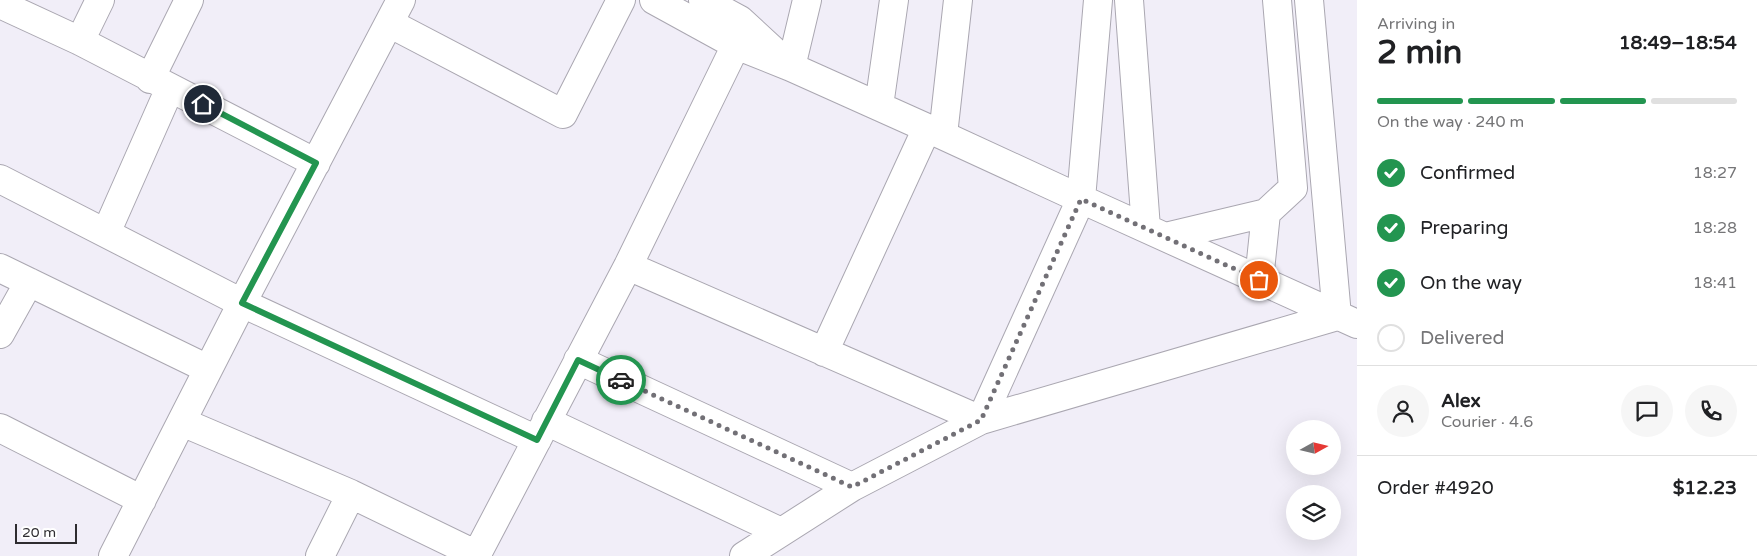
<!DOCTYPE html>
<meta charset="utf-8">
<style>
:root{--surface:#fff;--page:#f6f6f6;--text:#202124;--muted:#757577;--line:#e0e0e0;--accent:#239550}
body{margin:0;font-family:"Varela Round",sans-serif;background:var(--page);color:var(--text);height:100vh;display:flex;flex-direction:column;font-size:19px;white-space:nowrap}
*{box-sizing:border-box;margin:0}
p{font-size:16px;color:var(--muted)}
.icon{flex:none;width:28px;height:28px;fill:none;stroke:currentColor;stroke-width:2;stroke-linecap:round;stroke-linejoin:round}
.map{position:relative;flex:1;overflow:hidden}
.sheet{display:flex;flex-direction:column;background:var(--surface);width:400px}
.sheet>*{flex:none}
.needle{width:32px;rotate:82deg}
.tools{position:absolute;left:1286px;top:420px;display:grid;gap:10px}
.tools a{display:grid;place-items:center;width:55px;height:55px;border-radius:50%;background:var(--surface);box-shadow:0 5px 20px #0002;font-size:25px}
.scale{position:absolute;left:15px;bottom:12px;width:62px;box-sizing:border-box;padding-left:5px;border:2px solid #2e2c30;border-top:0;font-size:14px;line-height:18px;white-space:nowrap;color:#2e2c30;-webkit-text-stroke:4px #fff;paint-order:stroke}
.pin{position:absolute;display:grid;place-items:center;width:42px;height:42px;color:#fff;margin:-21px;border:2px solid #fff;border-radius:50%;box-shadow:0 1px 5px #0007}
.courier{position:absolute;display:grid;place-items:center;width:50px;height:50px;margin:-25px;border:4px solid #239550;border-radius:50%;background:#fff;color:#222;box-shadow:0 1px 6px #0007}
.head em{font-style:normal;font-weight:700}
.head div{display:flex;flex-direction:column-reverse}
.head{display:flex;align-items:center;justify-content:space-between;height:85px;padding:0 20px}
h1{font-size:32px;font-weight:700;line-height:38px}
.bar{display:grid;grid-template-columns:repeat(4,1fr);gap:8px 5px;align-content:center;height:60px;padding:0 20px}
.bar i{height:6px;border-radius:4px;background:var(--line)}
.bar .on{background:var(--accent)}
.bar p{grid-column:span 4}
.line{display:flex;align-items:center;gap:12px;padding:0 20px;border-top:1px solid var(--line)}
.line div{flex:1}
.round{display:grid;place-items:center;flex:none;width:52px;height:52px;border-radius:26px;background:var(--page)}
ol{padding:0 20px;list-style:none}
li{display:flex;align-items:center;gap:15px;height:55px}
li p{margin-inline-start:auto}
li .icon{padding:5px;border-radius:50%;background:var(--accent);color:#fff;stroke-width:4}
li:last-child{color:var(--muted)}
li i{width:28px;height:28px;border:2px solid var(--line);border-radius:50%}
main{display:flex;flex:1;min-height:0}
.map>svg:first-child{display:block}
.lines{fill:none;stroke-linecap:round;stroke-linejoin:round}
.minor-casing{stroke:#aaa7b1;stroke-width:30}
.minor{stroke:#fff;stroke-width:28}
.done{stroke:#727076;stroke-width:5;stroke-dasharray:0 9}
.route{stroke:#239550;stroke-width:6}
</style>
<main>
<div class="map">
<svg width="1357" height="556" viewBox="0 0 1357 556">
<rect width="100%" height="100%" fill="#f1eef8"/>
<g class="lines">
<g class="minor-casing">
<path id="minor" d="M654,0l82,45 55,22 136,61 154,71 276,125
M703,0l37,20 39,36
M1129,0l17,228
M1309,0l28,316
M0,4l80,37 236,122
M389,23l174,91 58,-114
M80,41l20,-41
M791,67l16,-67
M150,79l39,-79
M879,106l15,-106
M943,135l15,-135
M0,179l242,124 295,137
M106,233l64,-145
M1165,237l101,-24 27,-25 -16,-188
M628,266l353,154 100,-221 17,-199
M0,268l208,101
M1259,280l7,-67
M0,334l29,-52
M824,352l103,-224
M578,360l274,127
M546,421l235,111
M182,422l169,72 126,61
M0,428l142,72
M113,556l129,-253 159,-303
M320,556l31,-62
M476,556l152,-290 108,-221
M744,556l108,-69 129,-67 356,-104"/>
</g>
<use href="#minor" class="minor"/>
</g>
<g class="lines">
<path class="done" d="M621,380l231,107 129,-67 100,-221 178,81"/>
<path class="route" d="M203,104l113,59 -74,140 295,137 41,-80 43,20"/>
</g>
</svg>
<div class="tools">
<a><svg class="needle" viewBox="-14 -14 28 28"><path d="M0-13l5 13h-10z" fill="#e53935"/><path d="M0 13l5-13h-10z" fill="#757577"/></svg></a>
<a><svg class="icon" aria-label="layers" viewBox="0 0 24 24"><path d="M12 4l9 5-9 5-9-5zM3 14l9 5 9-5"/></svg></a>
</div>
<div class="scale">20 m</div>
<div class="pin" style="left:1259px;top:280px;background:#ea580c"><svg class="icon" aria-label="bag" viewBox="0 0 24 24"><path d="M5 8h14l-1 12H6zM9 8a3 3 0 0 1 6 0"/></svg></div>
<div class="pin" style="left:203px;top:104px;background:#1f2937"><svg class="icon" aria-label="home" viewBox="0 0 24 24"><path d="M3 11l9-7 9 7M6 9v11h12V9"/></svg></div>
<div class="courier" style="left:621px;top:380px"><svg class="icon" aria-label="car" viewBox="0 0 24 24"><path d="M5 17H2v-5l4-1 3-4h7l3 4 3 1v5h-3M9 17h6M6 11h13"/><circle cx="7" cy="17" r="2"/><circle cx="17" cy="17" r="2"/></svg></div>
</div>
<section class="sheet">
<div class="head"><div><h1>2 min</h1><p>Arriving in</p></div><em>18:49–18:54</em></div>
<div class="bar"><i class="on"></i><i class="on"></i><i class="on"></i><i></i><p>On the way · 240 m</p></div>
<ol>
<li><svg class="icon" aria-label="check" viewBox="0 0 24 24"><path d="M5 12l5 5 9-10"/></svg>Confirmed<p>18:27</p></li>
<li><svg class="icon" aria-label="check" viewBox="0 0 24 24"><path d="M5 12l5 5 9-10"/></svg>Preparing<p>18:28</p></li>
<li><svg class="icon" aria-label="check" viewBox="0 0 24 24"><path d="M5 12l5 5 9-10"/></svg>On the way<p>18:41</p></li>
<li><i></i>Delivered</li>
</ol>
<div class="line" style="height:90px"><a class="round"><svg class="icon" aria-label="person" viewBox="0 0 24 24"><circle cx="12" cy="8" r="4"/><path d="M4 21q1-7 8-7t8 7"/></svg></a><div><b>Alex</b><p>Courier · 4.6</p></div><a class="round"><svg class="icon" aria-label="chat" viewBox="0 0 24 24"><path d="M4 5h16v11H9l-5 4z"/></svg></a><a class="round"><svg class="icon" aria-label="phone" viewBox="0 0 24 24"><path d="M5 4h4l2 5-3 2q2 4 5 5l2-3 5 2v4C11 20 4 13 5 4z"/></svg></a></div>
<div class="line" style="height:65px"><div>Order #4920</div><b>$12.23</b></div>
</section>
</main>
